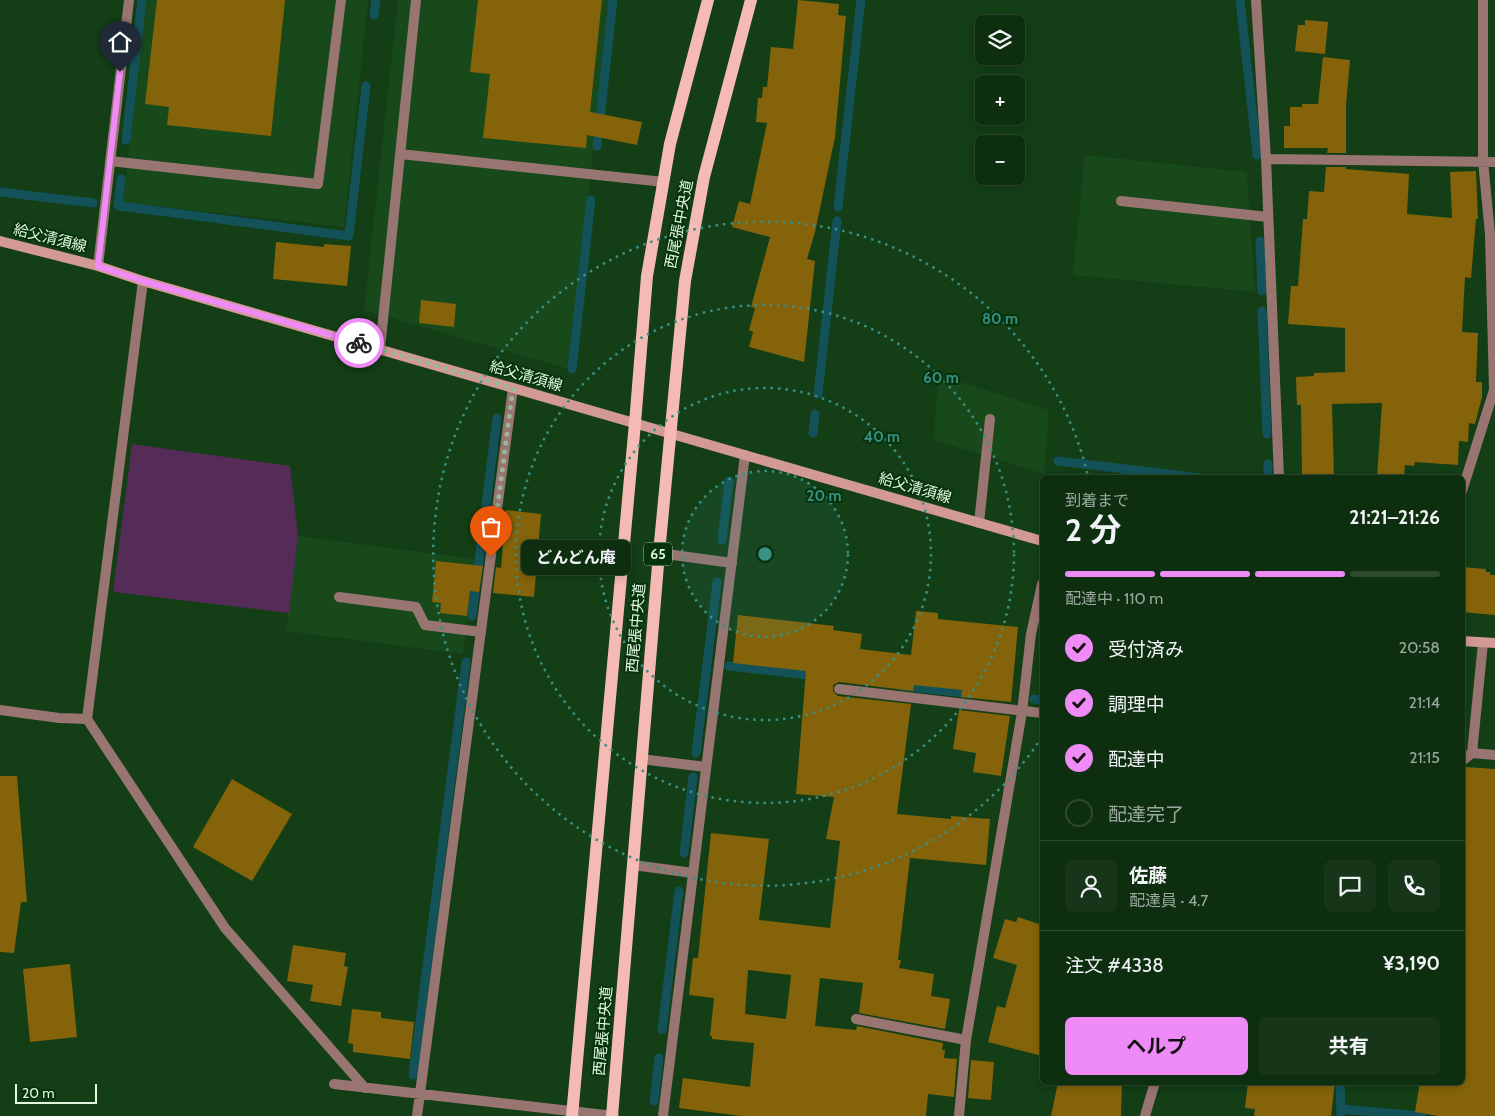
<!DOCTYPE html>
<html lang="ja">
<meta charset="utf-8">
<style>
:root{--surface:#0e2e10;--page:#173619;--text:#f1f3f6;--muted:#9ba89f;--line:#2e4a30;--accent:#ef8bf6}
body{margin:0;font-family:Cabin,"Noto Sans JP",sans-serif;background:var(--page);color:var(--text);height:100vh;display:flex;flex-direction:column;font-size:19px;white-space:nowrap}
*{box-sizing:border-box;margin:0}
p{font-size:16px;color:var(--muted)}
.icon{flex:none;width:28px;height:28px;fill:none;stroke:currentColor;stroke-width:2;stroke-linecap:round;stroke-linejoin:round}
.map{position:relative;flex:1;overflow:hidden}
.drawer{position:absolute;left:1040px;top:475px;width:425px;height:610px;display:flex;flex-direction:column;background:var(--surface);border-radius:8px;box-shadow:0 2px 8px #0003,0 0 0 1px var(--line)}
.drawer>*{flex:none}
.buttons{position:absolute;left:975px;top:15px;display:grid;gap:10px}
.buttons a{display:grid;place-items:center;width:50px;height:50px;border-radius:8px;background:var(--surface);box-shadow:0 2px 8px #0003,0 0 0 1px var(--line);font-size:25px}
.scale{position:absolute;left:15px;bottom:12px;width:82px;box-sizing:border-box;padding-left:5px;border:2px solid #e1f8e0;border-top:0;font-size:14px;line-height:18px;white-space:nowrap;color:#e1f8e0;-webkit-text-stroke:4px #06330b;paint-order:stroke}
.pin{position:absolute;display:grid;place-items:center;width:42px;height:42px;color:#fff;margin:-51px -21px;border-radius:50% 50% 50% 0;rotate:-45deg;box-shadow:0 0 5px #0007}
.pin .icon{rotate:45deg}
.courier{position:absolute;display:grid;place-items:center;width:50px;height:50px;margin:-25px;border:4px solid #ef8bf6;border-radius:50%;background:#fff;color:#222;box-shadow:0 1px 6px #0007}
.bubble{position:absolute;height:35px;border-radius:8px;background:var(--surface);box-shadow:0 2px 8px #0003,0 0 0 1px var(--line);font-size:16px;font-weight:700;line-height:35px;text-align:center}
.summary em{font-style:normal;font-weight:700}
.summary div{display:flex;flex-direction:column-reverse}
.summary{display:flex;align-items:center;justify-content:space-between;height:85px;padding:0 25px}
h1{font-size:32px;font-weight:700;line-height:38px}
.bar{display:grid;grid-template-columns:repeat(4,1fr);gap:8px 5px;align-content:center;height:60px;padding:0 25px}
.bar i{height:6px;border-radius:4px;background:var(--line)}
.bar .selected{background:var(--accent)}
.bar p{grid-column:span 4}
.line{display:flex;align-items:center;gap:12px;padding:0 25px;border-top:1px solid var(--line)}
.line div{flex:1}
.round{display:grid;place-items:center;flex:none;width:52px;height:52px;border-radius:8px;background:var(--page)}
ol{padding:0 25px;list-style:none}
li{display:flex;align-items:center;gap:15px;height:55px}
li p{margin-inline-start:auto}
li .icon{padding:5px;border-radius:50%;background:var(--accent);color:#111;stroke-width:4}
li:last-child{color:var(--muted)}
li i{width:28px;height:28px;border:2px solid var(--line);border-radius:50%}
.cta{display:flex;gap:10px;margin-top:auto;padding:10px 25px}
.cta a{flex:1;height:58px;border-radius:8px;background:var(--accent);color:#111;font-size:20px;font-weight:700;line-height:58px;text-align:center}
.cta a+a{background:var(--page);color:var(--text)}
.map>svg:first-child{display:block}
.built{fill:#17491b}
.green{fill:#542c57}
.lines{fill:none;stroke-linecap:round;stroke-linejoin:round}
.stream{stroke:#135259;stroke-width:9}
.building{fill:#84630a;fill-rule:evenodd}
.lane{stroke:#997572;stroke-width:10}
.street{stroke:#997572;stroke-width:10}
.secondary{stroke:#d39994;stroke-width:10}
.primary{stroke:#f6bab5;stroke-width:12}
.done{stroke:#99b799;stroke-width:5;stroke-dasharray:0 9}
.route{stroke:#ef8bf6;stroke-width:6}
.ring{fill:none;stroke:#399085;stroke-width:2.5;stroke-dasharray:2.5 5}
.labels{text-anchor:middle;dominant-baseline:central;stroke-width:4;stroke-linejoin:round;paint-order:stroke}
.shield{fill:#06330b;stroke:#9fbda0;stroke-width:1}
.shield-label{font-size:14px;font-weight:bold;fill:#e1f8e0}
.street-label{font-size:15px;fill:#e1f8e0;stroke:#06330b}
.centre{fill:#399085;stroke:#06330b;stroke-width:2.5}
.ring-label{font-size:15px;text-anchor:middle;font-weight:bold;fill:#399085;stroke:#06330b;stroke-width:4;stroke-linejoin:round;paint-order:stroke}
</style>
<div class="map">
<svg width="1495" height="1116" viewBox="0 0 1495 1116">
<rect width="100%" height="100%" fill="#133e16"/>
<path class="built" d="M146,0h222l-24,227 -221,-25z
M398,0h212l-41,369 -205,-59z
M1085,155l162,17 8,120 -182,-17z
M938,375l111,35 -5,64 -110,-34z
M298,536l177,23 -12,95 -177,-23z"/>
<path class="green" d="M132,444l158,22 8,70 -9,77 -176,-21z"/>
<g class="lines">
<path class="stream" d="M1240,0l17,155
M374,15l2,-15
M126,140l16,-140
M597,146l16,-146
M0,192l93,11
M118,206l3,-27
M120,206l229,30 17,-150
M838,207l23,-207
M1260,241l2,50
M1262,311l5,123
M572,369l19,-169
M818,394l19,-173
M813,433l2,-19
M1058,461l143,17
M1268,464v14
M722,540l7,-59
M472,616l25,-198
M729,666l88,10
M902,686l71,8
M1034,699l8,1
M696,753l21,-171
M684,853l9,-76
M662,1030l17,-139
M413,1075l53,-413
M1340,1082l1,34
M654,1101l5,-43
M1341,1109l81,7"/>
</g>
<path class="building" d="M157,0h128l-14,136 -104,-11 2,-18 -24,-3z
M478,0h124l-12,112 52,10 -5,23 -50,-10 -1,13 -103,-10 7,-64 -20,-2z
M798,0l41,4 -1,11 8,1 -11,121 -20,95 -8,27 8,2 -11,101 -55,-15 4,-15 -4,-2 6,-22 -4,-1 19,-70 -38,-10 7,-26 11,3 17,-81 -11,-1 2,-24h4l1,-11h4l4,-40 22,2z
M1305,20l23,2 -3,32 -30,-3 3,-26h7z
M1323,57l27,3 -4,44v49h-19l1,-5h-44v-22h6v-19h12v-3h16z
M1326,167h20v2l63,5 -2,40 45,4 -2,-46 26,-1 2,48h-2l-5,59 -6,-1 -3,55 16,1 -2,49h6v15l-7,27 -6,-1 -1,19 -9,-1 -1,24 -43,-3 -1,4 -9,-1 -1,13h-27l5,-75 -50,1 2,74h-32l-1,-73h-4l-1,-28 18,-1v-3l31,-1v-44l-57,-4 3,-38h7l5,-67h4l2,-28 15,1z
M276,242l48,5v-3l27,2 -4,40 -74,-7z
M421,300l35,4 -2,23 -35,-4z
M506,510l35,4 -7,83 -41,-4 3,-26 5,1z
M436,561l47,5 -4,26 -9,-1 -3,25 -27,-3 1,-10 -9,-1z
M1462,567l24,2v3h4v3h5v40l-33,-3z
M916,611l22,2v6l80,8 -7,75 -50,-5 1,-7 -48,-5 -1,6 -74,-9 -6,3v6l5,5 73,8 -14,110 54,5v-3l39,3 -4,46 -76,-7 -12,102h3l-2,8 35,6 -3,22 19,3 -5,30 -86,-16 4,-30 -43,-5 -5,48 41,4 1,-4 86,17 -1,7h3l-1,8 13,1 -3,38 -26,-3 -2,22h-185l-62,-8 4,-30 67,9 4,-44 -42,-4v-3h-2l4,-38 -25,-3 4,-37h5l13,-125 58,6 -10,81 71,8 10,-87 -14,-2 8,-42 -38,-3 10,-123 -73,-8 5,-48 96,11 -1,4 29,4 -2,15 51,6zM748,970l43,5 -5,44 -41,-5z
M959,710l51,6 -9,60 -28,-4 3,-19 -23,-4z
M1466,767l29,2v347h-57l-23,-4 5,-30h42v-314z
M0,776h17l10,126h-6l-7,51 -14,-1z
M232,779l60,35 -40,67 -59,-34z
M1018,917l24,8v131l-54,-14 9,-36 8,2 12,-43 -24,-7 12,-39 11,3z
M293,945l53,8 -2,13 4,1 -7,39 -31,-5 3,-16 -26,-4z
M70,964l7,73 -47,5 -7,-73z
M352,1009l29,3v6l33,4 -4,37 -57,-7v-8l-5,-1z
M971,1060l23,2 -3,38 -23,-2z
M1058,1082h64l-1,34h-70z
M1248,1082h87l-4,34h-77l1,-7 -10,-1z"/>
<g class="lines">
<path class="lane" d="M400,154l264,28
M110,161l208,23 23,-184
M1121,201l147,16
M380,349l36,-349
M979,523l11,-104
M339,597l77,10 9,18 56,7
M1472,753l11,-110
M856,1019l110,21"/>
<path class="street" d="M1256,0l10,159 13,319
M1266,159l229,3
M98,266l31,-266
M143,281l-56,438 138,209 140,160
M1462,491l32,-101 -4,-156 -7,-73v-161
M659,553l73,10
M839,689l203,24
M0,710l59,8 28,1
M641,759l65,8
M1462,761l10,-8 23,2
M633,865l60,8
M334,1084l280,32
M417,1116l96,-728
M663,1116l82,-661
M959,1116l7,-76 56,-328 9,-78 11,-50
M1145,1116l10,-34"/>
<path class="secondary" d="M0,241l98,25 45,15 899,260
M1462,641l33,2"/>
<path class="primary" d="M572,1116l63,-693 12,-147 23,-132 38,-144
M612,1116l47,-563 26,-272 19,-104 47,-177"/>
</g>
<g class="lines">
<path class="done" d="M359,343l154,45 -22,169"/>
<path class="route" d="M120,72l-22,194 45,15 216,62"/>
</g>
<circle cx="765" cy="554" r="83" fill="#399085" fill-opacity=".12"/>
<g class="ring">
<circle cx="765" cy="554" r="83"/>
<circle cx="765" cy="554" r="166"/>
<circle cx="765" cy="554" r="249"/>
<path d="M1042 737A332 332 0 1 1 1088 476"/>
</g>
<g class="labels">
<rect class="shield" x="644" y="542.5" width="28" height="23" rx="4"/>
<g class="shield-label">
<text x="658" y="554">65</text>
</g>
<g class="street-label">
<text transform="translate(679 224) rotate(-79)">西尾張中央道</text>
<text transform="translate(50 238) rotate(14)">給父清須線</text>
<text transform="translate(526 376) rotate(16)">給父清須線</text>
<text transform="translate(915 488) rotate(16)">給父清須線</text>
<text transform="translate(636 628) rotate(-85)">西尾張中央道</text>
<text transform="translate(603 1031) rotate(-85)">西尾張中央道</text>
</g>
</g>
<circle cx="765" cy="554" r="8" class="centre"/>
<g class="ring-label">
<text x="1000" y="324">80 m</text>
<text x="941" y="383">60 m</text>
<text x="882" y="442">40 m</text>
<text x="824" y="501">20 m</text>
</g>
</svg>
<div class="buttons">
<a><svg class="icon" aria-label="layers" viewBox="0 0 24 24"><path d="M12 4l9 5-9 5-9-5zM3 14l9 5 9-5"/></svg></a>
<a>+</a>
<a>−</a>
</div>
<div class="scale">20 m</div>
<div class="pin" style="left:491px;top:557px;background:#ea580c"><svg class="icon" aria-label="bag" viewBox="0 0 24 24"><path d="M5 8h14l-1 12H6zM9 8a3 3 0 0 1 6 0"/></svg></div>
<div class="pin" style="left:120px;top:72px;background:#1f2937"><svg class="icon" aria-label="home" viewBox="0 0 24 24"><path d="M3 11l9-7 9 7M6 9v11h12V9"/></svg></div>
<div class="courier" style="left:359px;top:343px"><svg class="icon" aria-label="bike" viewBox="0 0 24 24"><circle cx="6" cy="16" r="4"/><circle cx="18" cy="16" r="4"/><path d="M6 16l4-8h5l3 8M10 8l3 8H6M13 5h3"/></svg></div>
<div class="bubble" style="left:521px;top:540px;width:110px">どんどん庵</div>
<section class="drawer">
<div class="summary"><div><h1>2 分</h1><p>到着まで</p></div><em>21:21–21:26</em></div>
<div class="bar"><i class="selected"></i><i class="selected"></i><i class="selected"></i><i></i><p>配達中 · 110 m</p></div>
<ol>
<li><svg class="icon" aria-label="check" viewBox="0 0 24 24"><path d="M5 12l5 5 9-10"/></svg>受付済み<p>20:58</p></li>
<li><svg class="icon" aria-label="check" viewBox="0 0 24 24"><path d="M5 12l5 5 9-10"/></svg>調理中<p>21:14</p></li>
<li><svg class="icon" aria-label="check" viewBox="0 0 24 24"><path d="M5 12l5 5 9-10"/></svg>配達中<p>21:15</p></li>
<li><i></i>配達完了</li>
</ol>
<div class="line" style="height:90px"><a class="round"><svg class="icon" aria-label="person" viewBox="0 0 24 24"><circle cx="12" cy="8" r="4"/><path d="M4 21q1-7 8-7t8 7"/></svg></a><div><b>佐藤</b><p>配達員 · 4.7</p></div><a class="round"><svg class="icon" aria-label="chat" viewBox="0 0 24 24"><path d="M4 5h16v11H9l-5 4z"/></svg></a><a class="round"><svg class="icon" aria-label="phone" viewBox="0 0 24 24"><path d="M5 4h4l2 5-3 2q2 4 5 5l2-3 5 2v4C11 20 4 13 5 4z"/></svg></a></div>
<div class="line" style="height:65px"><div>注文 #4338</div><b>¥3,190</b></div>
<div class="cta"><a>ヘルプ</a><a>共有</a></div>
</section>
</div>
